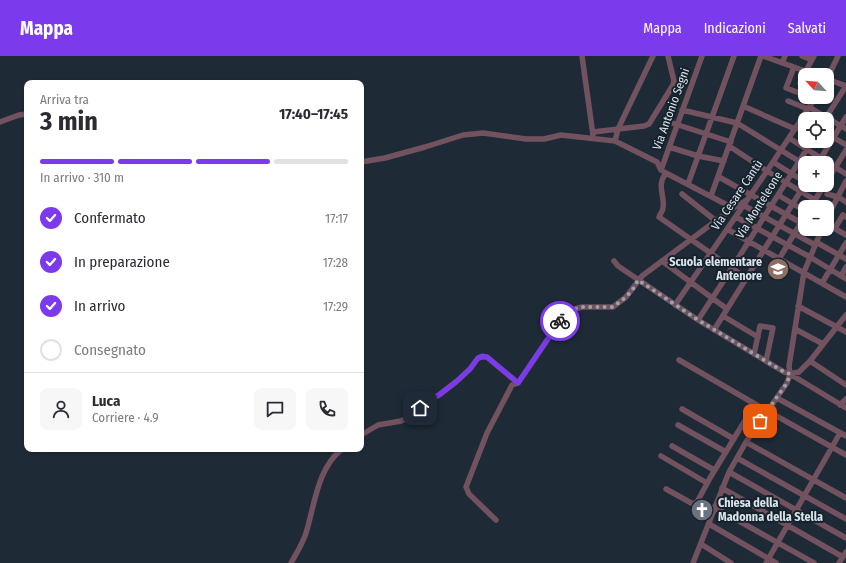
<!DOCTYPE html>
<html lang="it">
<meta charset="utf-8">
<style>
:root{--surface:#fff;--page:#f7f7f7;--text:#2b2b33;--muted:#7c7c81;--line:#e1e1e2;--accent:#7c3aed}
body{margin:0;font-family:"Fira Sans Condensed",sans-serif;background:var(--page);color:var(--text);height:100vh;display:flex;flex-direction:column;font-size:15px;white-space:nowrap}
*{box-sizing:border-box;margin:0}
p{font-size:13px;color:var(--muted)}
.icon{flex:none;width:22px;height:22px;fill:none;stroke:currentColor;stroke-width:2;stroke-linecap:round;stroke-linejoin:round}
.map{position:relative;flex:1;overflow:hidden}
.panel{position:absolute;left:24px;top:24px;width:340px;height:372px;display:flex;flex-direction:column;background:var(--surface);border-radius:8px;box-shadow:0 1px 3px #0004}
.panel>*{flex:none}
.needle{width:26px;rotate:296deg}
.controls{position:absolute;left:798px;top:12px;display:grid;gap:8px}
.controls a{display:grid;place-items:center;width:36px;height:36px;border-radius:8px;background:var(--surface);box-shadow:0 1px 3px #0004;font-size:20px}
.pin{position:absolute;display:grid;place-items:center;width:34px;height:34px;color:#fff;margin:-17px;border-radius:8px;box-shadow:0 2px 6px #0006}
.courier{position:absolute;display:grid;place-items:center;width:40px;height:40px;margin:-20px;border:3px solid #7c3aed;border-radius:50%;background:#fff;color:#222;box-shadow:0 1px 5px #0007}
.head em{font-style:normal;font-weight:700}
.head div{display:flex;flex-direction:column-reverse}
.head{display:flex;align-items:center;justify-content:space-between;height:68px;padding:0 16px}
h1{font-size:26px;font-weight:700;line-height:30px}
.bar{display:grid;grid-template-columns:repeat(4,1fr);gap:6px 4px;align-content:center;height:48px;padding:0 16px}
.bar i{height:5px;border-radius:3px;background:var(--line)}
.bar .on{background:var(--accent)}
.bar p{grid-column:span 4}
.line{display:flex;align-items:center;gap:10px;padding:0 16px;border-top:1px solid var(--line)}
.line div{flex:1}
.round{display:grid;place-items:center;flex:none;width:42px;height:42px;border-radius:8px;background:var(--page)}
ol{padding:0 16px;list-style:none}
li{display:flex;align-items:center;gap:12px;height:44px}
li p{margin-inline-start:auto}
li .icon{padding:4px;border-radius:50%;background:var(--accent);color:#fff;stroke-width:4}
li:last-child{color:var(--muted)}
li i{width:22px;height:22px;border:2px solid var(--line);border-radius:50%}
header{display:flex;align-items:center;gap:24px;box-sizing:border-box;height:56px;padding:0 20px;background:var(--accent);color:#fff}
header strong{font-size:19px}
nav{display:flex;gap:22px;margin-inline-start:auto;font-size:14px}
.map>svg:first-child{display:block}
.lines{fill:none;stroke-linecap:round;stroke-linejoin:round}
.minor{stroke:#72525f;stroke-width:5.5}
.done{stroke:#99a3ac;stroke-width:4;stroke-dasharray:0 7.2}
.route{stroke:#7c3aed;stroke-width:5}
.labels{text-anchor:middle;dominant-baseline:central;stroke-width:4;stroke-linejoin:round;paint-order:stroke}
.street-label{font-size:12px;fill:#dbe4eb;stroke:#15222c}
.poi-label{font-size:12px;font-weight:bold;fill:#dbe4eb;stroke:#15222c;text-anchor:end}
</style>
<header>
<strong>Mappa</strong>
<nav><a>Mappa</a><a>Indicazioni</a><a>Salvati</a></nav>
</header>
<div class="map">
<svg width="846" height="507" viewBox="0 0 846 507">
<rect width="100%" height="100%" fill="#1e2b37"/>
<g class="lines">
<path class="minor" d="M582,0l11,79
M763,0l53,19
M802,0l10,4
M782,7l3,-7
M794,11l-8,21 19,7
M806,15l8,-15
M827,23l11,-23
M827,23l19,7
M800,27l4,-12
M788,45l20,8
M743,50l52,23
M809,51l37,22
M682,54l55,13 68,42
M813,63l4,-7
M825,63l21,-33
M666,65l65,21
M0,66l19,-7 8,-1
M796,71l9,6
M593,76l51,-6 5,-2 24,-39 1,-4 -6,-25
M789,82l57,36
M836,83l10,6
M615,85l3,-12 35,-73
M819,85l9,6
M729,90l38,25 48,29
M669,91l29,9 26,5
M361,106l24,-4 40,-11 38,-12 20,-2 43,6h18l17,-4 54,6 42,21 4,8
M773,106l32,20
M818,107l28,-46
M661,114l41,-114
M664,116l69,36
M666,117c-10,13 -1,21 -3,35 0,3 -3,6 -4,9l87,61
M719,121l86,48
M827,125l19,-31
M688,128l46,-128
M811,129l10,6
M682,138l34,27
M827,138l11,3 8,5
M778,139l27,16
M711,140l50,-140
M743,149l72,40
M811,151l13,-22
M736,161l74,40 36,22
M827,162l19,-37
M827,168l19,11
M835,172l8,-13 3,2
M727,173l119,68
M811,173l9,5
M816,186l30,17
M779,203l26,-43
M614,205l4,5 80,54 86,52 6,2 56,34
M662,205l65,48
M841,220l5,-9
M822,227l24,-40
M675,249l92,-134 49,-74
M798,250l48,26
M723,260l35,21
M698,264l34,-52 80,-127
M795,273l28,15
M714,274l91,-146
M754,298l6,-28 13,2 -7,33
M679,304l76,44
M810,305l36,24
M790,318l-1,-8 15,-94 18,-43
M790,318l9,-2 11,-11 36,-46
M777,342l69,38
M840,349l6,-6
M682,353l52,30
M678,369l48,27
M361,379l17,-10 23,-4 8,-4 21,-18 9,-4 18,-14 13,-12 8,-11 4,-1h5l31,26 49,-72 15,-4h31l13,-10 16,-21 91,-68 14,-8
M746,386l100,56
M672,390l42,24
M661,400l46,27
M737,402l109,61
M729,416l117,66
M722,432l121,69
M666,433l27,15 4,-2
M714,451l100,56
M713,454l-16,-8 13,-24 45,-74 91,51
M496,464l-27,-26 -3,-7 21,-54 25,-48 6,-2
M709,468l67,39
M701,488l30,19
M291,507c5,-9 12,-20 15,-30 9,-29 11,-64 36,-84
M693,507l36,-91 17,-30 41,-59 3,-9
M766,507l74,-130
M839,507l7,-11"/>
</g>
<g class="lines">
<path class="done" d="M560,265l7,-10 15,-4h31l13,-10 7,-8 5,-9 60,40 86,52 6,2 -3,9 -27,38"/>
<path class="route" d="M420,352l10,-8 9,-5 18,-14 13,-12 8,-11 4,-2 5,1 31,26 42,-62"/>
</g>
<defs>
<g id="school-disc" transform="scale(1.15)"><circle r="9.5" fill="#8d6e63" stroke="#15222c"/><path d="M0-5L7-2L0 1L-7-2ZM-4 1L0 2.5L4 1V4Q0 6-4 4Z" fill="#fff"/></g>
<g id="church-disc" transform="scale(1.15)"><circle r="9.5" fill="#6b7280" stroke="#15222c"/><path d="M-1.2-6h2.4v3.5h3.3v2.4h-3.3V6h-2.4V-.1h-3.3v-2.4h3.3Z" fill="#fff"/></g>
</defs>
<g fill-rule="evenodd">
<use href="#school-disc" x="778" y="213"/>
<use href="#church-disc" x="702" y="454"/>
</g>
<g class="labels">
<g class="street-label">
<text transform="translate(671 53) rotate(-70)">Via Antonio Segni</text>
<text transform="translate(737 139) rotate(-56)">Via Cesare Cantù</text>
<text transform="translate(759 149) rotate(-58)">Via Monteleone</text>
</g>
<g class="poi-label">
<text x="762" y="206">Scuola elementare<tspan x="762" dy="14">Antenore</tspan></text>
<text x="718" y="447" text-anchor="start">Chiesa della<tspan x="718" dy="14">Madonna della Stella</tspan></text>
</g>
</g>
</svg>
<div class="controls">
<a><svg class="needle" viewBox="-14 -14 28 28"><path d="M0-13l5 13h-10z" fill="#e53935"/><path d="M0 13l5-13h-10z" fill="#7c7c81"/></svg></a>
<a><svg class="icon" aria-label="locate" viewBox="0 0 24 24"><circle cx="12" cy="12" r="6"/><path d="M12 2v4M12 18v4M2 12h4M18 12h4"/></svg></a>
<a>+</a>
<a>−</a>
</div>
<div class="pin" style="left:760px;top:365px;background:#ea580c"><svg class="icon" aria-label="bag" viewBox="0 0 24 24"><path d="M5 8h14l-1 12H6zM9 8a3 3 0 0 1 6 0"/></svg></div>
<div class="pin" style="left:420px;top:352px;background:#1f2937"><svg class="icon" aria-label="home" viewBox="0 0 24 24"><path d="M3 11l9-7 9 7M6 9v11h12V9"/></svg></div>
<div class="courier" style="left:560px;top:265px"><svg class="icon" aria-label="bike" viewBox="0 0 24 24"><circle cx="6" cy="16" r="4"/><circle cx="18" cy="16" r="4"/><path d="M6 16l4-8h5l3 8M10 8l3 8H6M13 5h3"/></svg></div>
<section class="panel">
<div class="head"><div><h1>3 min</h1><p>Arriva tra</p></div><em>17:40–17:45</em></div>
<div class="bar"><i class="on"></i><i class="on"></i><i class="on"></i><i></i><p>In arrivo · 310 m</p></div>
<ol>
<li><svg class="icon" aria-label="check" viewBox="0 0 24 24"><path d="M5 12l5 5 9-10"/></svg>Confermato<p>17:17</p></li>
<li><svg class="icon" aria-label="check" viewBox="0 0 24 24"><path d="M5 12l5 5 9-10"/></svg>In preparazione<p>17:28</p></li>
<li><svg class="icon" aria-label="check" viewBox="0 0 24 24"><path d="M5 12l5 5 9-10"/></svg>In arrivo<p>17:29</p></li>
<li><i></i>Consegnato</li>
</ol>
<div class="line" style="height:72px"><a class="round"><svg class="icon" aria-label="person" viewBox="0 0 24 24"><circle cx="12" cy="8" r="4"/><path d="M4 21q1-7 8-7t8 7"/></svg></a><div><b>Luca</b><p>Corriere · 4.9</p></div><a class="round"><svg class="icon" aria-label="chat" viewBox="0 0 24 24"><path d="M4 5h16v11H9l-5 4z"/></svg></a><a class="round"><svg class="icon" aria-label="phone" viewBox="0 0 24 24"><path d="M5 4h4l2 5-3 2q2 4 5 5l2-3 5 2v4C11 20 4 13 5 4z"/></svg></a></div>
</section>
</div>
